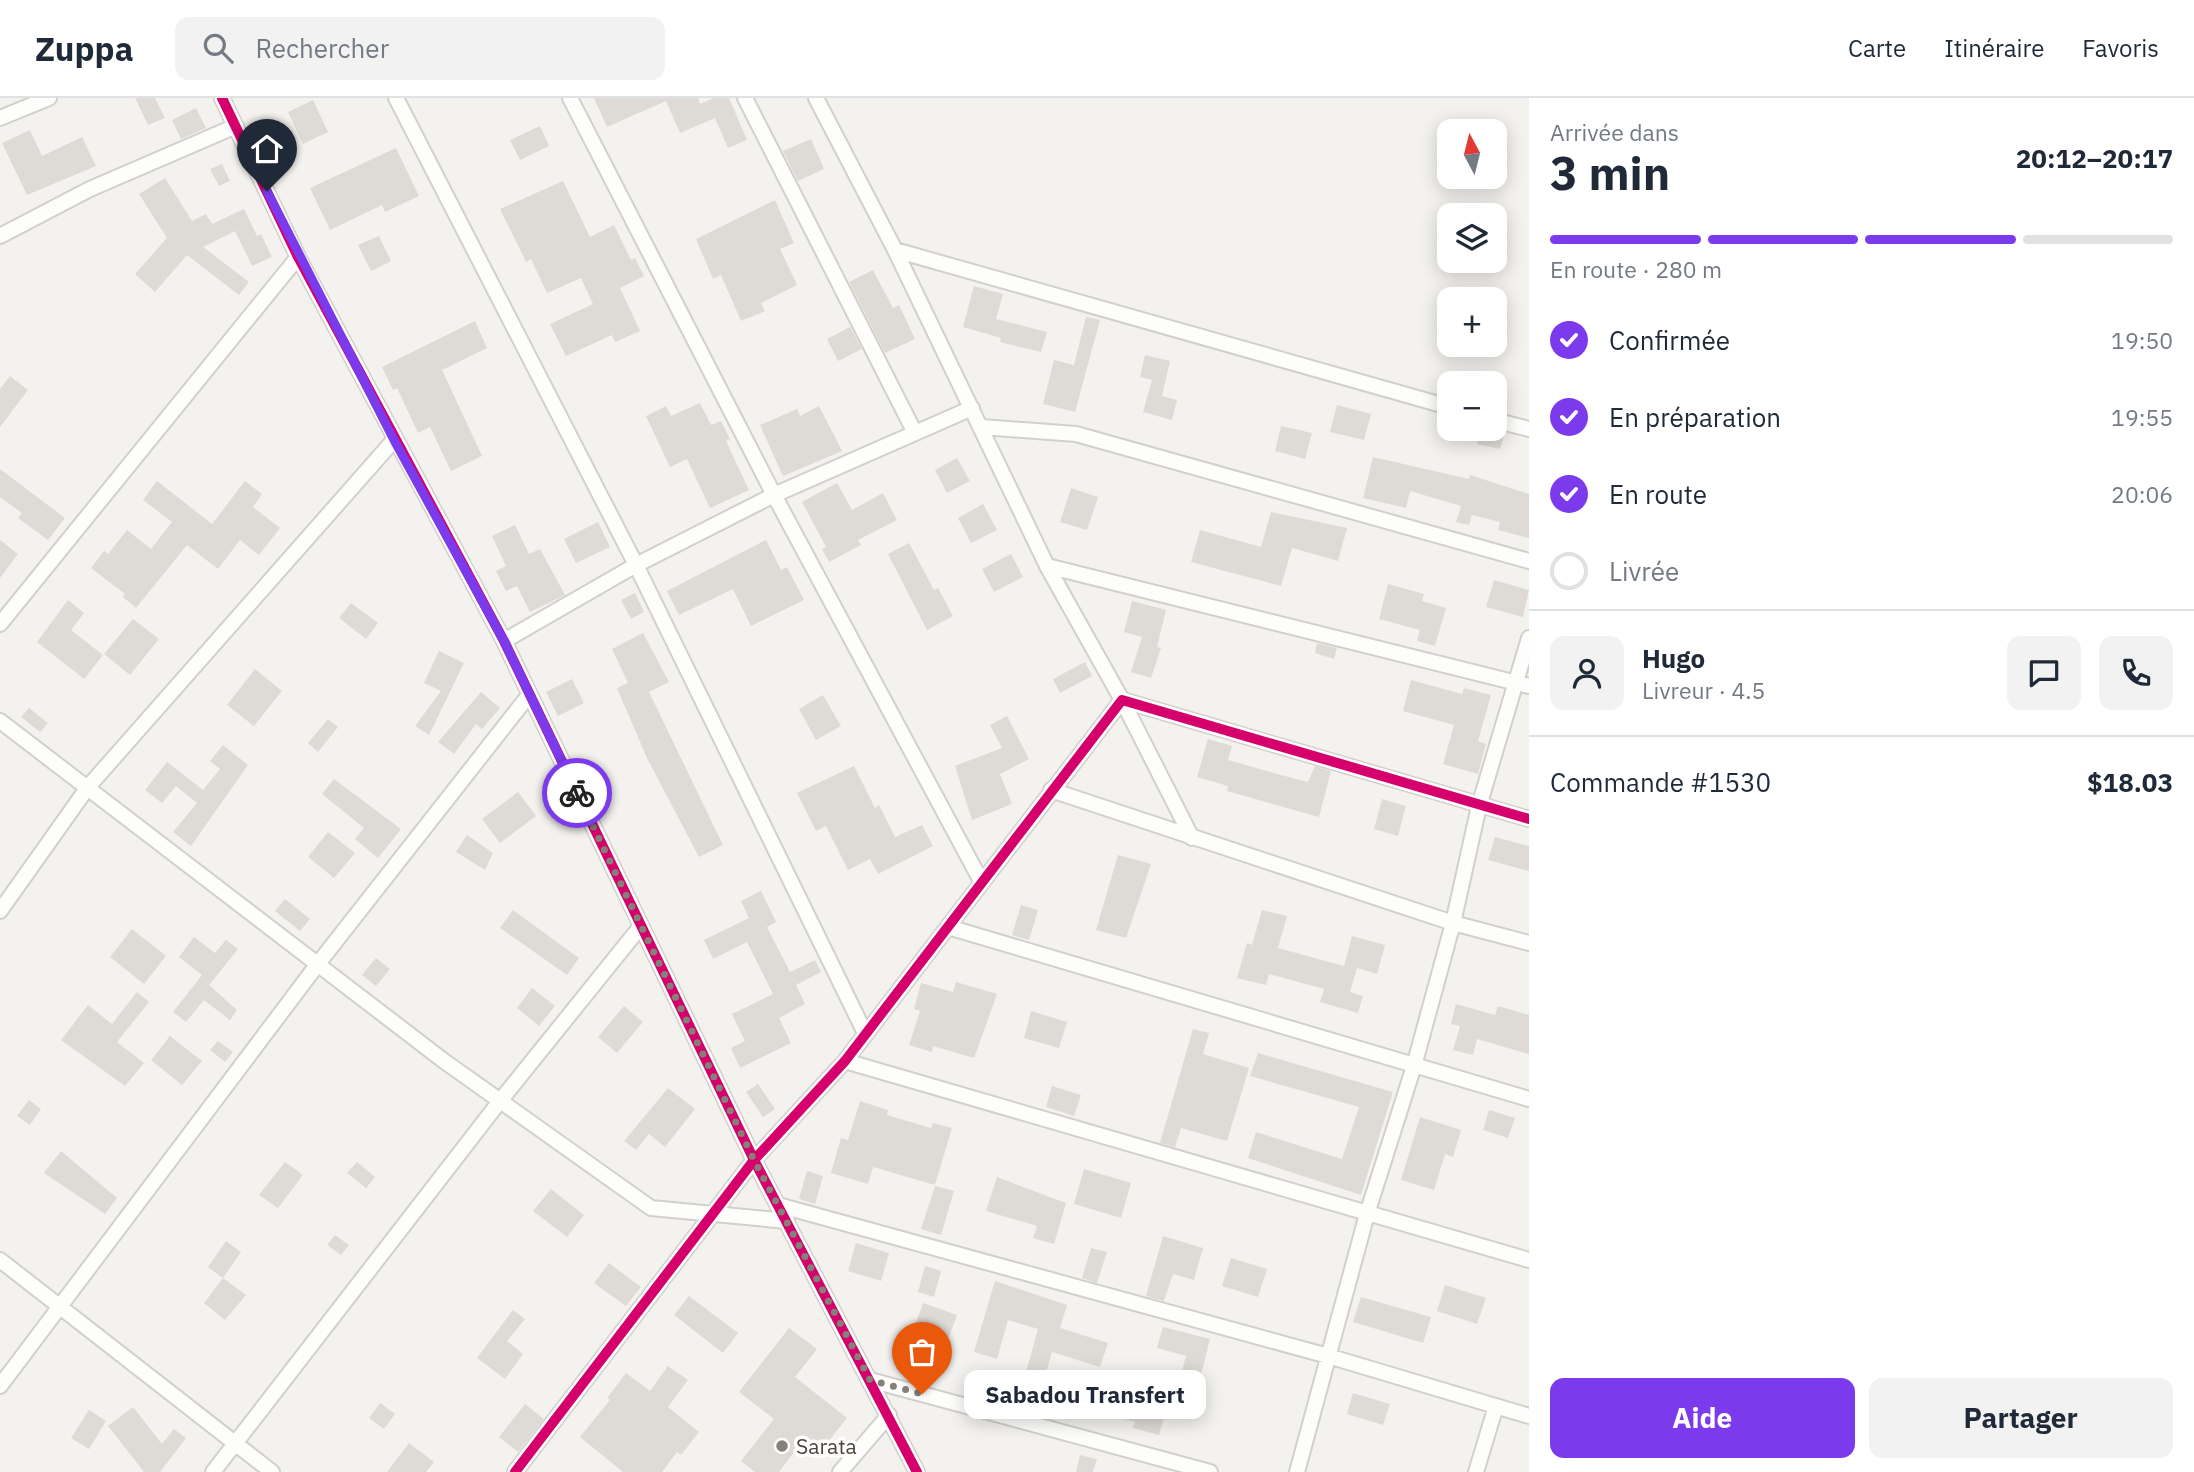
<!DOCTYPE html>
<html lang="fr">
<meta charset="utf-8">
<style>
:root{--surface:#fff;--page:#f2f2f3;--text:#1f2937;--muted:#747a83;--line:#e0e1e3;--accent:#7c3aed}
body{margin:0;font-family:"IBM Plex Sans",sans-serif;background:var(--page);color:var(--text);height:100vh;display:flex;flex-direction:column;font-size:26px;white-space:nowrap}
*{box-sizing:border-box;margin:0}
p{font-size:23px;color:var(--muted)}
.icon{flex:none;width:38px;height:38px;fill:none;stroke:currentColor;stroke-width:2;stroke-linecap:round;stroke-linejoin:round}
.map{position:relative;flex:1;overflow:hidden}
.details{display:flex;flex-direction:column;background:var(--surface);width:665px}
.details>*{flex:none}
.needle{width:46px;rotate:353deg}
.tools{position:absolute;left:1437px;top:21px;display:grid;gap:14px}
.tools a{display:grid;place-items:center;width:70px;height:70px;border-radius:14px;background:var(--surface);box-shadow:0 4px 18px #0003;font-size:35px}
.pin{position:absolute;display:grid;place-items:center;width:60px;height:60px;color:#fff;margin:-72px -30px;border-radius:50% 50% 50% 0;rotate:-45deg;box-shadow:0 0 7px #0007}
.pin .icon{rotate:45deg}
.courier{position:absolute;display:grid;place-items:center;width:70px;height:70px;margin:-35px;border:5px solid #7c3aed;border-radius:50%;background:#fff;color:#222;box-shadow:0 2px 9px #0007}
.bubble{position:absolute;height:49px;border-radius:14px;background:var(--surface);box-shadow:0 4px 18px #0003;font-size:23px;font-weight:800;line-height:49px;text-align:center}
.overview em{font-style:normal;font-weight:800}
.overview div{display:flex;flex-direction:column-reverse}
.overview{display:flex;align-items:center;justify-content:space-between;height:119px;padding:0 21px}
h1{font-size:46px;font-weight:800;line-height:52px}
.bar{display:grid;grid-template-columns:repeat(4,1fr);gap:10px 7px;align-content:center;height:84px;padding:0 21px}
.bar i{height:9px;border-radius:5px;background:var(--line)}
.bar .selected{background:var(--accent)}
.bar p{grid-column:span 4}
.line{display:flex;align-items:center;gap:18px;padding:0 21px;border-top:2px solid var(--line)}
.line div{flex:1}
.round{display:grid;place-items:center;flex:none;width:74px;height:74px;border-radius:14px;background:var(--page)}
ol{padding:0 21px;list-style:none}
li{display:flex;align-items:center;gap:21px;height:77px}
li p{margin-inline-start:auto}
li .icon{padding:7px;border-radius:50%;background:var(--accent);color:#fff;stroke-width:4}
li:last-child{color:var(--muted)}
li i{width:38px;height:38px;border:4px solid var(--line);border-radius:50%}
.cta{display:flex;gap:14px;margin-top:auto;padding:14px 21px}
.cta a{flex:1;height:80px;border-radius:14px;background:var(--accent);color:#fff;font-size:28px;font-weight:800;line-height:80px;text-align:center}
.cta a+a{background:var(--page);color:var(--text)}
header{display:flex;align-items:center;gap:42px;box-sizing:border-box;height:98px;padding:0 35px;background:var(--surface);border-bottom:2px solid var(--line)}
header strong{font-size:33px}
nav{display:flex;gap:38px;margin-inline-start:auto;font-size:24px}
.search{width:490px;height:63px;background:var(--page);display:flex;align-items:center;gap:18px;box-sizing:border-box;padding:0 24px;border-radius:14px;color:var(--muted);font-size:26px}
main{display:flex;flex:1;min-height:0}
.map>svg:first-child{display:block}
.building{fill:#dedbd6}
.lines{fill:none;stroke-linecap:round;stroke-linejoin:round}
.minor-casing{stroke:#d2d0cb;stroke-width:18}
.minor{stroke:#fdfdfc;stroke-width:14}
.cycleway-casing{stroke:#fff;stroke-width:15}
.cycleway{stroke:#d6006c;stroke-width:10}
.done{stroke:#868178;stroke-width:7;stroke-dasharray:0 12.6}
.route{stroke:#7c3aed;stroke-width:9}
.poi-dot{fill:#868178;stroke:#fff;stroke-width:2.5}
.labels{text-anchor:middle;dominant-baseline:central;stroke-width:7;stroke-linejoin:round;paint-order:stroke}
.poi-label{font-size:21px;fill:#4b4439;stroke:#fff;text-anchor:start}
</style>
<header>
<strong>Zuppa</strong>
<div class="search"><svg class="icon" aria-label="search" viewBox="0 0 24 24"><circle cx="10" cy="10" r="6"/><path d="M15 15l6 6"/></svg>Rechercher</div>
<nav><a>Carte</a><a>Itinéraire</a><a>Favoris</a></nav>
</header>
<main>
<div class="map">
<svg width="1529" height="1374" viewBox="0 0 1529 1374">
<rect width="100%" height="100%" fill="#f4f2ee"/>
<path class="building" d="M135,0h20l10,20 -17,7z
M594,0h104l2,6 14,-6h15l18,42 -19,8 -13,-30 -35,15 -14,-32 -59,26z
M313,2l15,32 -25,12 -15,-32z
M196,10l10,20 -25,11 -9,-19z
M540,28l9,20 -29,14 -10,-20z
M30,32l12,26 40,-19 14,29 -69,29 -25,-52z
M811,41l13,30 -26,12 -15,-30z
M396,50l23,48 -34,16 -3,-7 -52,25 -20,-42z
M222,66l8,17 -11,5 -9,-17z
M165,80l27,43 14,-7 6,10 32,-15 13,27 4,-2 11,23 -20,9 -17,-35 -32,16 46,35 -10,13 -52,-40 -32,37 -20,-18 32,-36 -28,-44z
M563,83l27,56 24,-12 17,35 4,-2 9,18 -24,12 20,43 -25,11 -3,-7 -46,21 -16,-32 43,-20 -12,-26 -34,15 -16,-34 -5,3 -26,-53z
M775,102l19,43 -14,6 17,36 -36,18 4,8 -24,10 -20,-46 -8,4 -17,-40z
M379,138l12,25 -20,10 -13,-26z
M873,172l20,38 6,-3 16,34 -30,14 -36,-71z
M974,188l29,8 -7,25 51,13 -6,20 -41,-10 1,-4 -38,-11z
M1086,219l14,3 -25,92 -32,-8 11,-44 20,5z
M475,223l12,27 -45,22 40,86 -31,15 -21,-44 -12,6 -21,-45 -4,2 -11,-23z
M850,229l12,22 -24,12 -11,-22z
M1145,257l25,6 -8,35 15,4 -5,20 -29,-8 9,-32 -12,-3z
M10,278l18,14 -28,37v-38z
M700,305l11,22 10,-4 9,18 -4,2 23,49 -39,18 -23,-49 -17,8 -24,-51 20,-10 5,10z
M1337,307l34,9 -7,26 -34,-8z
M819,308l23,45 -59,25 -23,-51 37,-16 3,7z
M1281,328l31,7 -7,26 -30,-8z
M1481,331l23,6 -4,14 -23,-5z
M1373,359l96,22 1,-4 59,19v44l-31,-8 2,-8 -28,-7 -3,10 -13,-3 5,-16 -51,-15 -4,17 -43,-10z
M957,360l13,23 -23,12 -12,-23z
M0,371l65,49 -17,22 -30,-22 4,-5 -22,-16z
M157,383l55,43 33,-43 17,13 -9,13 27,21 -21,27 -19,-15 -22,29 -31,-24 -51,63 -13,-11 2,-3 -34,-26 13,-17 4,3 19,-24 24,19 21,-27 -29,-22z
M837,385l15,27 31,-17 14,27 -39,20 3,5 -32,17 -7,-13 4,-2 -24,-45z
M1071,390l27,9 -11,33 -27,-8z
M983,406l14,26 -26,13 -13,-25z
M1271,414l76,16 -9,33 -46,-13 -11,38 -90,-24 9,-32 61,17z
M598,424l12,25 -34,16 -12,-24z
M515,427l14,29 11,-5 25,46 -35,17 -13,-26 -11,5 -10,-20 10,-5 -14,-30z
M0,442l18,14 -18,24z
M766,442l15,30 6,-3 17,33 -53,26 -18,-37 -54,26 -12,-24z
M909,445l25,47 4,-2 15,28 -26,14 -39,-76z
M1011,456l12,23 -29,15 -12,-23z
M1494,482l35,10 -6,27 -37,-10z
M1388,486l36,10 -2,7 24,7 -11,38 -18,-5 3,-11 -41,-11z
M635,495l9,19 -13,7 -10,-19z
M68,502l16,13 -13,17 32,25 -19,24 -47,-37z
M1132,503l34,9 -9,37 4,1 -10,30 -20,-6 11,-35 -18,-5z
M351,505l27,20 -12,16 -27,-21z
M133,521l26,20 -29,36 -26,-21z
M643,535l26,49 -20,10 74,153 -24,12 -52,-99 -30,-70 11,-5 -16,-34z
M1317,545l20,5 -3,11 -19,-6z
M439,553l25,12 -35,72 -14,-9 26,-35 -17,-8z
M1085,564l7,14 -32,17 -7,-14z
M255,571l27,22 -28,35 -27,-21z
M572,581l12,24 -26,13 -12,-24z
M1411,582l51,14 2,-6 27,7 -13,46 8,3 -8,30 -35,-10 11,-39 -51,-14z
M481,594l19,16 -18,21 -6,-5 -22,30 -16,-12z
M823,597l18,31 -25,14 -17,-31z
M29,610l19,15 -8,9 -19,-15z
M1007,618l22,43 -29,15 12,30 -40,16 -17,-54 47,-18 -12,-23z
M328,621l10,8 -20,25 -10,-9z
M1208,641l24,7 -4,14 53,15 27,7 7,-16 16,5 -12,46 -92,-26 1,-5 -31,-9z
M223,647l25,20 -57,81 -18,-14 24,-29 -21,-17 -14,17 -17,-13 22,-28 36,28 17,-21 -10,-8z
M854,668l21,42 4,-3 16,32 27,-12 11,21 -55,28 -8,-15 -22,11 -22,-44 -10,5 -19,-38z
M334,681l67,50 -23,29 -23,-19 9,-11 -42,-34z
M518,694l18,24 -36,27 -18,-24z
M1382,701l24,7 -8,30 -24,-7z
M328,734l27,21 -21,25 -26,-21z
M467,737l26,18 -8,17 -29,-18z
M1495,739l34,9v25l-41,-11z
M1118,757l33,9 -25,74 -30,-8z
M761,793l15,31 -9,5 23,45 25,-12 6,12 -25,13 9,19 -26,14 12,25 -51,25 -9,-20 14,-7 -13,-27 41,-20 -26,-52 -34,17 -9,-19 45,-22 -8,-17z
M285,801l25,20 -10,12 -25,-20z
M1021,807l17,5 -9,30 -17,-5z
M513,812l66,48 -12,17 -67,-47z
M1262,812l25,6 -9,32 66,18 8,-30 33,9 -8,29 -20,-6 -7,24 13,4 -5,17 -38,-11 4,-13 -55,-15 -3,11 -29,-7 10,-35 5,2z
M132,831l34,27 -22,28 -34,-27z
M194,839l21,16 11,-13 12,9 -29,36 28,25 -7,10 -26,-20 -18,22 -13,-10 29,-37 -23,-18z
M376,860l14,11 -14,17 -14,-11z
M956,884l41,12 -23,64 -41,-12 -1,6 -23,-7 11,-34 -6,-2 7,-26 32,9z
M532,890l23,18 -16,20 -22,-18z
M137,894l12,10 -32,40 27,21 -19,23 -64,-46 27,-35 24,19z
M1456,906l39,11 3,-9 31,9v39l-52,-15 -4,16 -20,-5 7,-24 -9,-2z
M624,908l19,16 -26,31 -19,-16z
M1031,913l36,11 -8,26 -35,-10z
M1193,931l16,4 -6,21 46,14 -22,73 -46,-13 -6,19 -15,-4z
M170,938l32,25 -20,24 -31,-25z
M218,943l15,11 -8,10 -15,-12z
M1258,955l135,39 -32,103 -113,-37 8,-26 86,27 17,-52 -109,-31z
M758,986l17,25 -12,8 -17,-25z
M1052,988l29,9 -7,21 -28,-9z
M668,990l27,21 -30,38 -16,-13 -13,16 -12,-9z
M29,1002l12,9 -11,16 -13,-9z
M860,1003l28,9 -1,5 44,13 2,-5 19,5 -17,57 -62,-18 -5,17 -37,-11 10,-35 7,2z
M1489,1012l26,8 -7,20 -25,-8z
M1420,1019l41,13 -8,27 -8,-3 -11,36 -33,-10z
M61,1053l56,47 -12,16 -61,-41z
M285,1064l18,13 -25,33 -19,-13z
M357,1064l18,15 -9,11 -19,-15z
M1084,1071l47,14 -10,35 -47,-14z
M807,1073l16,5 -8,28 -16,-5z
M997,1079l69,26 -12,41 -21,-6 4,-12 -51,-15z
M935,1088l19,5 -13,44 -20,-6z
M551,1091l33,26 -17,22 -34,-26z
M335,1137l14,10 -8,10 -14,-10z
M1163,1138l40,12 -9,32 -21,-6 -9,27 -18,-5z
M226,1143l15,11 -18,26 -15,-11z
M856,1145l33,10 -8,28 -33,-10z
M1091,1150l16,4 -10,31 -15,-5z
M1231,1160l36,11 -9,28 -36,-11z
M609,1165l32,24 -15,19 -32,-23z
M925,1168l16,5 -7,26 -16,-5z
M223,1180l23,17 -21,25 -21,-17z
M995,1183l72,24 -7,23 48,15 -8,24 -48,-15 -12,43 -19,-5 17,-61 -30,-9 -11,39 -23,-7z
M1445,1187l41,13 -9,26 -40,-13z
M689,1198l49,37 -15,20 -49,-38z
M1361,1199l70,20 -8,26 -70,-21z
M923,1205l34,12 -11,30 -11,-3 -6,28 -18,-3 6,-31 -5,-2z
M513,1212l12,9 -18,22 16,13 -18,25 -28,-21z
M1163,1229l47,12 -16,63 -19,-5 11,-41 -29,-8z
M789,1230l28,21 -22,28 52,41 -29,36 -16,-12 -23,30h-24l-14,-11 33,-42 -35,-27z
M668,1268l20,14 -20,27 31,25 -18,23 -4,-3 -15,20h-39l-43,-35 30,-37 -3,-2 19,-25 24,18z
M1126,1279l17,5 -5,18 29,8 -8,27 -26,-7 2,-6 -19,-5z
M1353,1295l37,11 -7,21 -36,-11z
M380,1305l15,11 -11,15 -15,-11z
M525,1306l19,15 -26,33 -19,-15z
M133,1309l29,37 12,-15 12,9 -26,34h-16l-36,-46z
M89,1312l17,11 -17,28 -18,-11z
M409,1345l25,19 -8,10h-39z
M1080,1357l17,4 -4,13h-17z"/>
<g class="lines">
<g class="minor-casing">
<path id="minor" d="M222,0l76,159 206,384 250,519 163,312
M396,0l240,467 229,468
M570,0l204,397 207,386
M745,0l170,335
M816,0l79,152 152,316 75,134 70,138
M0,20l49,-20
M0,138l90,-47 146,-63
M895,152l554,157
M1494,322l35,9
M981,329l95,7 453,127
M1047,468l482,120
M0,526l298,-367
M504,543l132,-76 138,-70 198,-87
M0,623l444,340 207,147 136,13
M1051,692l402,133 76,20
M0,813l88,-124 306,-347
M948,829l581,172
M845,963l684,199
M778,1107l550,151 201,60
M0,1162l272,212
M870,1282l340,92
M0,1288l317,-421 212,-270
M213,1374l287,-371 141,-175
M515,1374l239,-312 91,-99 277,-361 407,119
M840,1374l49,-57
M1297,1374l70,-258 47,-148 39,-143 26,-117 50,-168
M1476,1374l20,-66"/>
</g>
<use href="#minor" class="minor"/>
<g class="cycleway-casing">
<path id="cycleway" d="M222,0l76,159 206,384 250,519 163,312
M515,1374l239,-312 91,-99 277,-361 407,119"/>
</g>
<use href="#cycleway" class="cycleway"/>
</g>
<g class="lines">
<path class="done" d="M577,695l177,367 116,220 52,14"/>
<path class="route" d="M267,93l127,249 110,201 73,152"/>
</g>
<circle class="poi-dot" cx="782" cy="1348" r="7"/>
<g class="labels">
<g class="poi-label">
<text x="796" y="1348">Sarata</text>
</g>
</g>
</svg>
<div class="tools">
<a><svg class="needle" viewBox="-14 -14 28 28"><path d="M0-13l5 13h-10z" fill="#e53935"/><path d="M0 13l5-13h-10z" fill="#747a83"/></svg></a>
<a><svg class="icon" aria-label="layers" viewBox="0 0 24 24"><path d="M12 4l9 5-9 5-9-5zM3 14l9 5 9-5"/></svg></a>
<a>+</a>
<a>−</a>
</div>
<div class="pin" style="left:922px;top:1296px;background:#ea580c"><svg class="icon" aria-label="bag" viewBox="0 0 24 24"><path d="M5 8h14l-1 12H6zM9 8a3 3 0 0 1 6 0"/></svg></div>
<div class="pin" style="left:267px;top:93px;background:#1f2937"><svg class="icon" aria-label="home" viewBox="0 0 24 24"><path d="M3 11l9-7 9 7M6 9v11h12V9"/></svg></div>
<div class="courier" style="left:577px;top:695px"><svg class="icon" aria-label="bike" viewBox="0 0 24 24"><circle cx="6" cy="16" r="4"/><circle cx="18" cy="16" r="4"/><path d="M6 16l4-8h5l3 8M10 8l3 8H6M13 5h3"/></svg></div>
<div class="bubble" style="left:964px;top:1272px;width:242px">Sabadou Transfert</div>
</div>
<section class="details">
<div class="overview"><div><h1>3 min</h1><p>Arrivée dans</p></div><em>20:12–20:17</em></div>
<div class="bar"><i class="selected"></i><i class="selected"></i><i class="selected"></i><i></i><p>En route · 280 m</p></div>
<ol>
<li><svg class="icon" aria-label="check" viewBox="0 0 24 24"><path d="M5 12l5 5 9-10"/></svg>Confirmée<p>19:50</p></li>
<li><svg class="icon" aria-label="check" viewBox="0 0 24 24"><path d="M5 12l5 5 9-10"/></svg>En préparation<p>19:55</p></li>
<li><svg class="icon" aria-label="check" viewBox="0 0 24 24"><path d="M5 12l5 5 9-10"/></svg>En route<p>20:06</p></li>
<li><i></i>Livrée</li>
</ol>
<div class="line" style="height:126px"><a class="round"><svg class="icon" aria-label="person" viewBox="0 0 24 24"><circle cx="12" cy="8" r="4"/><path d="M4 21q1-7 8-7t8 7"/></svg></a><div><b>Hugo</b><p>Livreur · 4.5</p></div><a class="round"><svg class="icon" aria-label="chat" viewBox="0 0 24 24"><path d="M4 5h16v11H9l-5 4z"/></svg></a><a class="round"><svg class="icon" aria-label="phone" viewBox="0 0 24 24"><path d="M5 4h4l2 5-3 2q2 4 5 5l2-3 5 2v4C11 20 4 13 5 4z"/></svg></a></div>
<div class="line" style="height:91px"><div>Commande #1530</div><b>$18.03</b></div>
<div class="cta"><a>Aide</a><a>Partager</a></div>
</section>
</main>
